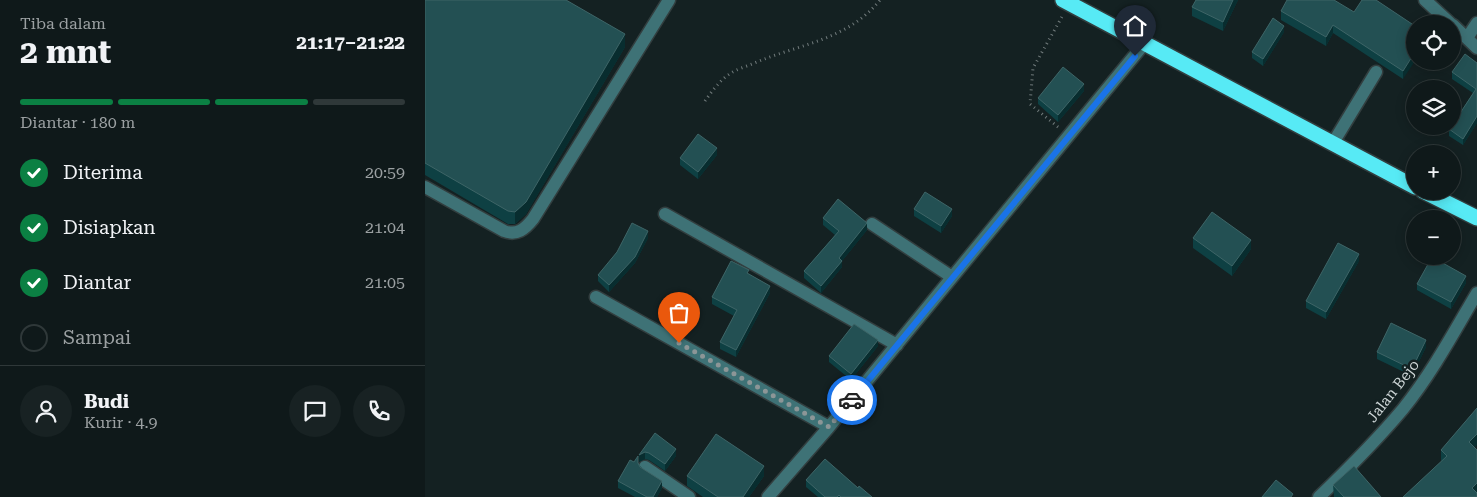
<!DOCTYPE html>
<html lang="id">
<meta charset="utf-8">
<style>
:root{--surface:#0f191a;--page:#182223;--text:#f1f3f6;--muted:#9ba0a2;--line:#2f3839;--accent:#0b8043}
body{margin:0;font-family:"Roboto Serif",serif;background:var(--page);color:var(--text);height:100vh;display:flex;flex-direction:column;font-size:19px;white-space:nowrap}
*{box-sizing:border-box;margin:0}
p{font-size:16px;color:var(--muted)}
.icon{flex:none;width:28px;height:28px;fill:none;stroke:currentColor;stroke-width:2;stroke-linecap:round;stroke-linejoin:round}
.map{position:relative;flex:1;overflow:hidden}
.side{display:flex;flex-direction:column;background:var(--surface);width:425px}
.side>*{flex:none}
.controls{position:absolute;left:981px;top:15px;display:grid;gap:10px}
.controls a{display:grid;place-items:center;width:55px;height:55px;border-radius:50%;background:var(--surface);box-shadow:0 2px 12px #0003,0 0 0 1px var(--line);font-size:25px}
.pin{position:absolute;display:grid;place-items:center;width:42px;height:42px;color:#fff;margin:-51px -21px;border-radius:50% 50% 50% 0;rotate:-45deg;box-shadow:0 0 5px #0007}
.pin .icon{rotate:45deg}
.courier{position:absolute;display:grid;place-items:center;width:50px;height:50px;margin:-25px;border:4px solid #1a73e8;border-radius:50%;background:#fff;color:#222;box-shadow:0 1px 6px #0007}
.headline em{font-style:normal;font-weight:700}
.headline div{display:flex;flex-direction:column-reverse}
.headline{display:flex;align-items:center;justify-content:space-between;height:85px;padding:0 20px}
h1{font-size:32px;font-weight:700;line-height:38px}
.bar{display:grid;grid-template-columns:repeat(4,1fr);gap:8px 5px;align-content:center;height:60px;padding:0 20px}
.bar i{height:6px;border-radius:4px;background:var(--line)}
.bar .on{background:var(--accent)}
.bar p{grid-column:span 4}
.line{display:flex;align-items:center;gap:12px;padding:0 20px;border-top:1px solid var(--line)}
.line div{flex:1}
.round{display:grid;place-items:center;flex:none;width:52px;height:52px;border-radius:26px;background:var(--page)}
ol{padding:0 20px;list-style:none}
li{display:flex;align-items:center;gap:15px;height:55px}
li p{margin-inline-start:auto}
li .icon{padding:5px;border-radius:50%;background:var(--accent);color:#fff;stroke-width:4}
li:last-child{color:var(--muted)}
li i{width:28px;height:28px;border:2px solid var(--line);border-radius:50%}
main{display:flex;flex:1;min-height:0}
.map>svg:first-child{display:block}
.lines{fill:none;stroke-linecap:round;stroke-linejoin:round}
.minor-casing{stroke:#323e3f;stroke-width:15}
.highway-casing{stroke:#323e3f;stroke-width:18}
.path{stroke:#717b7c;stroke-width:3;stroke-dasharray:1 4;stroke-linecap:butt}
.minor{stroke:#3e7276;stroke-width:12}
.highway{stroke:#57eaf5;stroke-width:15}
.wall{fill:#0e4043}
.shaded-wall{fill:#082d2f}
.building{fill:#235053;stroke:#3e6567}
.done{stroke:#8c9697;stroke-width:5;stroke-dasharray:0 9}
.route{stroke:#1a73e8;stroke-width:6}
.labels{text-anchor:middle;dominant-baseline:central;stroke-width:5;stroke-linejoin:round;paint-order:stroke}
.street-label{font-size:15px;fill:#cdd5d6;stroke:#142122}
</style>
<main>
<section class="side">
<div class="headline"><div><h1>2 mnt</h1><p>Tiba dalam</p></div><em>21:17–21:22</em></div>
<div class="bar"><i class="on"></i><i class="on"></i><i class="on"></i><i></i><p>Diantar · 180 m</p></div>
<ol>
<li><svg class="icon" aria-label="check" viewBox="0 0 24 24"><path d="M5 12l5 5 9-10"/></svg>Diterima<p>20:59</p></li>
<li><svg class="icon" aria-label="check" viewBox="0 0 24 24"><path d="M5 12l5 5 9-10"/></svg>Disiapkan<p>21:04</p></li>
<li><svg class="icon" aria-label="check" viewBox="0 0 24 24"><path d="M5 12l5 5 9-10"/></svg>Diantar<p>21:05</p></li>
<li><i></i>Sampai</li>
</ol>
<div class="line" style="height:90px"><a class="round"><svg class="icon" aria-label="person" viewBox="0 0 24 24"><circle cx="12" cy="8" r="4"/><path d="M4 21q1-7 8-7t8 7"/></svg></a><div><b>Budi</b><p>Kurir · 4.9</p></div><a class="round"><svg class="icon" aria-label="chat" viewBox="0 0 24 24"><path d="M4 5h16v11H9l-5 4z"/></svg></a><a class="round"><svg class="icon" aria-label="phone" viewBox="0 0 24 24"><path d="M5 4h4l2 5-3 2q2 4 5 5l2-3 5 2v4C11 20 4 13 5 4z"/></svg></a></div>
</section>
<div class="map">
<svg width="1052" height="497" viewBox="0 0 1052 497">
<rect width="100%" height="100%" fill="#142122"/>
<g class="lines">
<g class="minor-casing">
<path id="minor" d="M1000,0l26,24
M1028,25l24,23
M1042,38l10,-15
M908,143l43,-71
M0,187l79,44c13,5 21,-2 29,-12l136,-219
M240,214l232,131
M447,224l80,53
M171,297l233,130
M220,467l44,30
M343,497l61,-70 315,-383
M894,497c29,-28 58,-57 84,-88 29,-36 51,-77 74,-116"/>
</g>
<g class="highway-casing">
<path id="highway" d="M638,0l352,187
M998,191l54,27"/>
</g>
<path class="path" d="M280,101c7,-10 15,-21 26,-28 6,-4 14,-6 21,-9 46,-20 95,-23 128,-64
M633,127l-28,-23 3,-36 30,-53"/>
<use href="#minor" class="minor"/>
<use href="#highway" class="highway"/>
</g>
<path class="wall" d="M0,0l200,47 -99,167 -11,10h-7l-83,-49z
M771,0h42l-15,31 -31,-15v-9z
M856,11l73,1 61,14 -12,53 -70,-46 -7,13 -45,-26z
M859,32l-21,34 -11,-8v-6z
M1052,63v60l-14,22 -14,-9v-7l24,-36 -21,-14v-7z
M659,91l-26,31 -20,-18v-6z
M292,155l-19,24 -18,-14v-7z
M489,209l38,7 -11,17 -27,-17z
M398,218l44,12 -25,31v6l-21,26 -17,-15v-7l31,-36 -12,-10z
M223,238l-13,25 -26,29 -11,-11v-6z
M768,238l58,11 -19,27 -39,-28z
M934,261l-33,58 -20,-11v-7z
M324,274l21,19 -34,64 -16,-8v-7l14,-26 -22,-12v-7z
M1041,283l-15,26 -34,-19v-6z
M453,346l-27,34 -22,-18v-6z
M1001,347l-14,29 -35,-17v-7z
M230,433l21,23 -11,15 -16,-11 -4,-1 -6,3z
M1050,448l-34,13v-11z
M213,464l24,24 -5,9h-22l-17,-9v-7z
M262,476h77l-15,21h-46l-16,-11z
M381,480l52,8 14,9h-54l-12,-10z
M908,485l48,12h-47z"/>
<path class="shaded-wall" d="M808,0h5l-15,31v-9z
M908,25v8l-7,13v-9z
M859,26v6l-21,34v-7z
M200,34v13l-99,167 -11,10v-12z
M990,52v9l-12,18v-8z
M659,84v7l-26,31v-7z
M1052,116v7l-14,22v-6z
M292,148v7l-19,24v-7z
M527,209v7l-11,17v-7z
M442,223v7l-25,31v6l-21,26v-7l18,-28z
M223,231v7l-13,25 -26,29v-7z
M826,240v9l-19,27v-10z
M934,254v7l-33,58v-7z
M1041,276v7l-15,26v-7z
M345,286v7l-34,64v-7z
M453,340v6l-27,34v-6z
M1001,340v7l-14,29v-7z
M1052,434v11l-8,9v-12z
M251,449v7l-11,15v-7z
M220,452v7l-6,3v-7z
M339,466v10l-15,21h-6z
M237,481v7l-5,9h-4z
M1052,483v12l-5,-7z"/>
<path class="building" d="M0,0h141l59,34 -99,168 -11,10 -7,-1 -83,-48z
M771,0h37l-10,22 -31,-15z
M862,0h47l20,12 8,-12h14l39,26v26l-12,19 -70,-46 -7,12 -45,-26z
M848,18l11,8 -21,33 -11,-7z
M1040,54l12,9v53l-14,23 -14,-10 2,-3h2v-2l23,-35 -24,-17z
M638,67l21,17 -26,31 -20,-17z
M273,134l19,14 -19,24 -18,-14z
M500,192l27,17 -11,17 -27,-17z
M413,199l29,24 -28,35 3,3 -21,25 -17,-15 35,-40 -16,-13z
M787,212l39,28 -19,26 -39,-28z
M207,223l16,8 -13,26 -26,28 -11,-10 19,-23z
M913,243l21,11 -33,58 -20,-11z
M1007,257l34,19 -15,26 -34,-18z
M306,261l18,9 -2,3 23,13 -34,64 -16,-8 17,-32 -25,-13z
M966,323l35,17 -14,29 -35,-17z
M429,324l24,16 -27,34 -22,-18z
M1052,408v26l-8,8 8,8v33l-5,5 5,5v4h-74l44,-41 -6,-6z
M230,433l21,16 -11,15 -16,-11 -4,-1 -6,3z
M291,434l48,32 -21,31h-25l-31,-21z
M213,456v7l2,4 22,14 -9,16h-6l-29,-16 12,-21 4,2z
M400,459l33,29 1,-2 13,11h-31l-2,-2 -2,2h-12l-19,-17z
M929,466l27,31h-37l-11,-12z
M851,480l17,14 -2,3h-29z"/>
<g class="lines">
<path class="done" d="M254,343l150,84 23,-27"/>
<path class="route" d="M427,400l283,-344"/>
</g>
<g class="labels">
<g class="street-label">
<text transform="translate(968 391) rotate(-52)">Jalan Bejo</text>
</g>
</g>
</svg>
<div class="controls">
<a><svg class="icon" aria-label="locate" viewBox="0 0 24 24"><circle cx="12" cy="12" r="6"/><path d="M12 2v4M12 18v4M2 12h4M18 12h4"/></svg></a>
<a><svg class="icon" aria-label="layers" viewBox="0 0 24 24"><path d="M12 4l9 5-9 5-9-5zM3 14l9 5 9-5"/></svg></a>
<a>+</a>
<a>−</a>
</div>
<div class="pin" style="left:254px;top:343px;background:#ea580c"><svg class="icon" aria-label="bag" viewBox="0 0 24 24"><path d="M5 8h14l-1 12H6zM9 8a3 3 0 0 1 6 0"/></svg></div>
<div class="pin" style="left:710px;top:56px;background:#1f2937"><svg class="icon" aria-label="home" viewBox="0 0 24 24"><path d="M3 11l9-7 9 7M6 9v11h12V9"/></svg></div>
<div class="courier" style="left:427px;top:400px"><svg class="icon" aria-label="car" viewBox="0 0 24 24"><path d="M5 17H2v-5l4-1 3-4h7l3 4 3 1v5h-3M9 17h6M6 11h13"/><circle cx="7" cy="17" r="2"/><circle cx="17" cy="17" r="2"/></svg></div>
</div>
</main>
